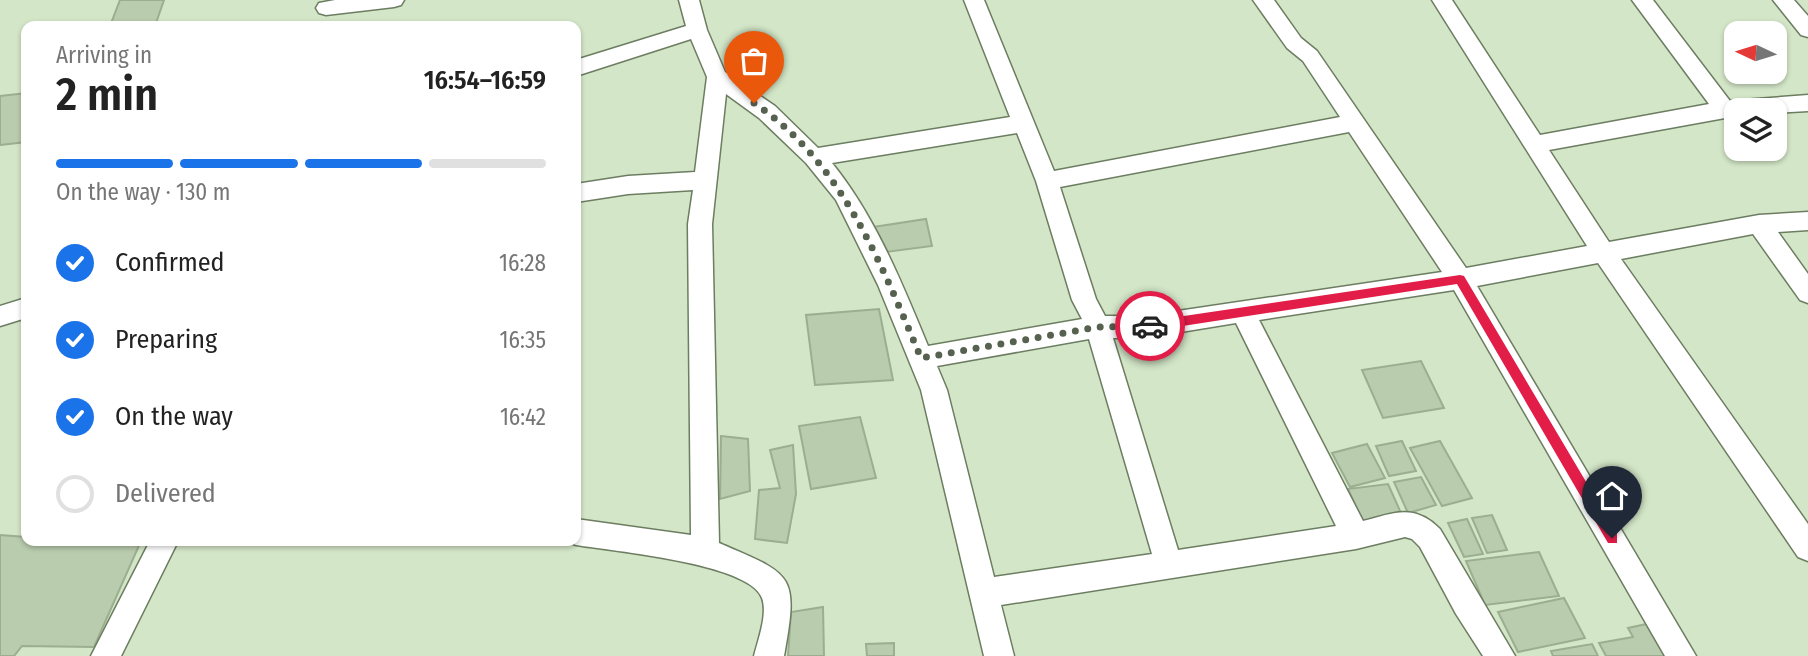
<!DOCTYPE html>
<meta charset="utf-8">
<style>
:root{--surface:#fff;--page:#f6f6f6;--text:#222;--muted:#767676;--line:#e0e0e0;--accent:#1a73e8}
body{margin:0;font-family:"Fira Sans Condensed",sans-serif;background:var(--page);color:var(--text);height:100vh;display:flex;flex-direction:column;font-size:26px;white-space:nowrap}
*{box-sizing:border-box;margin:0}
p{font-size:23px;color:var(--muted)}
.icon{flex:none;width:38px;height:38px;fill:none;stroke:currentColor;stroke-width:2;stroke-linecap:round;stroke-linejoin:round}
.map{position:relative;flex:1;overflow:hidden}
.panel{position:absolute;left:21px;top:21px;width:560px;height:525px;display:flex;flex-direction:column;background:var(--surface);border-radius:14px;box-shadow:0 2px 5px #0004}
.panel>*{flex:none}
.needle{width:46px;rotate:274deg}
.tools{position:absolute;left:1724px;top:21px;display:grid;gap:14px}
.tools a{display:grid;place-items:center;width:63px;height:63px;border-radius:14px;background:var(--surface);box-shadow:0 2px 5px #0004;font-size:35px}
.pin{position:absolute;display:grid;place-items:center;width:60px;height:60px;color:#fff;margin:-72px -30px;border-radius:50% 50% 50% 0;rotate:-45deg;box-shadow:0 0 7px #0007}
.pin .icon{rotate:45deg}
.courier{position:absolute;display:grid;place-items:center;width:70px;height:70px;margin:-35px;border:5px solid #e11d48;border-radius:50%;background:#fff;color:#222;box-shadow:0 2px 9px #0007}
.summary em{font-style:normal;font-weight:600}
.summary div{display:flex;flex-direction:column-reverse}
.summary{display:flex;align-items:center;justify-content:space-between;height:119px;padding:0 35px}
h1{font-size:46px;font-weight:600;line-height:52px}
.bar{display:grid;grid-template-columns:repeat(4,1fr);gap:10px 7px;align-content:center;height:84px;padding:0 35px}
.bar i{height:9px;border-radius:5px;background:var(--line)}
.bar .active{background:var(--accent)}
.bar p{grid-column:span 4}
ol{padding:0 35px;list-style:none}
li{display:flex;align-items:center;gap:21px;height:77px}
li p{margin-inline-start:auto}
li .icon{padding:7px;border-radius:50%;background:var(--accent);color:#fff;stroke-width:4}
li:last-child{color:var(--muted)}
li i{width:38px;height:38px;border:4px solid var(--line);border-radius:50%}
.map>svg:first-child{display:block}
.building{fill:#b9ccae;stroke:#9cae90;stroke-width:2}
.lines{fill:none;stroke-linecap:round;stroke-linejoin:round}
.street-casing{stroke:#6c7d61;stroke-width:3}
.street{fill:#fff;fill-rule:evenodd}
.route{fill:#e11d48}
.done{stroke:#56614f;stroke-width:7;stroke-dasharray:0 12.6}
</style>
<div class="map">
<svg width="1808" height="656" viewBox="0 0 1808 656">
<rect width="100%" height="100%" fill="#d3e6c7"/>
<path class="building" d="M120,0h44l-9,26h-45z
M26,93v49l-26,3v-49z
M926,219l6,27 -46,6 -13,-25z
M879,309l14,71 -78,5 -9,-70z
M1421,361l23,47 -61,10 -21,-48z
M860,417l16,61 -65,11 -12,-63z
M721,436l27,3 2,52 -30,8z
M1402,441l14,30 -27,5 -13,-30z
M1440,441l32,57 -30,8 -32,-58z
M1367,444l18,34 -35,9 -18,-34z
M793,445l3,49 -9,49 -32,-4 4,-49 21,-2 -10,-38z
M1421,477l15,28 -28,8 -14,-31z
M1388,484l13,29 -37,11 -16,-35z
M1492,515l15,35 -20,3 -15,-35z
M1467,519l16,35 -19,3 -16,-34z
M0,535l26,2v4h115l-47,106 -72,-1 -8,10h-14z
M1539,552l20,44 -74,9 -19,-44z
M1564,598l21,40 -67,14 -20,-40z
M823,607l1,49h-36l3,-44z
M1656,622l18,34h-68l-7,-13 34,-6 -5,-9z
M894,643v13h-27l-1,-12z
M1592,644l6,12h-45l-2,-5z"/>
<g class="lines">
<g class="street-casing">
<path id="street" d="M335,0h69l-3,5 -7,2 -68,8 -7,-2 -3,-5 3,-5z
M679,0h20l8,30 18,42 50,34 43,42 192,-31 -46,-117h20l70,171 286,-54 -37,-56 -16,-13 -34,-48h21l27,38 16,13 149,217 121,-22 -155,-246h20l88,135 169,-31 -77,-104h21l77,101 78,-6v16l-34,2v-3h-38v6l-187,34 60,92 150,-27 49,-3v18l-30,2 30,42v29l-8,-3 -47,-66 -132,25 187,265v37l-10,-4 -200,-294 -121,23 219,370h-31l-211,-366 -195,30 104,201c31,-8 51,-18 77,8l75,127h-32l-27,-42 -36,-67 -8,-8 -7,-2 -49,12 -355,56 13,51h-30l-63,-266 -43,-105 -42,-85 -30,-37 -47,-45 -33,-24 -14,130 7,319c74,32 80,30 65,113h-30c4,-16 14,-42 8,-58 -12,-35 -151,-47 -186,-53l-10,-4h10v-22l115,16 -3,-311 5,-34 -65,4 -52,8v-18l52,-8 67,-4 12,-95 -16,-38 -115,37v-16l110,-34zM1349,132l93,140 -298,44h-39l-9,-17 -36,-112zM1017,133l19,48 36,119 10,19 -154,27c-26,-63 -53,-130 -96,-183zM1236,323l100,203 -158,24 -65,-212h31zM1089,339l63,215 -158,23 -47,-187 -10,-24z
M1773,0h21l14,16v21l-7,-2z
M26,298v20l-26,8v-20z
M150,541h28l-57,115h-30z"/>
</g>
<use href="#street" class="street"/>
</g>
<path class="route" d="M1460,275l4,1 153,258v9h-9l-151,-259 -307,47 -6,-5 6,-5z"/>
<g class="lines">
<path class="done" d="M754,103c89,60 127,161 167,255l177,-31 52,-1"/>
</g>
</svg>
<div class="tools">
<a><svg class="needle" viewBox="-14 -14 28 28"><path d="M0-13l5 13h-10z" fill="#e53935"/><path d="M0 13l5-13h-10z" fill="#767676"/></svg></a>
<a><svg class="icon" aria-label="layers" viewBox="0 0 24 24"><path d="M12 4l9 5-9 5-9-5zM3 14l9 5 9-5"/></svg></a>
</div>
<div class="pin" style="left:754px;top:103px;background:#ea580c"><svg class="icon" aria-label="bag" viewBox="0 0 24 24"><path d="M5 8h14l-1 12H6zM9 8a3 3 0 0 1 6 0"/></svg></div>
<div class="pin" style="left:1612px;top:538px;background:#1f2937"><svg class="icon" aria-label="home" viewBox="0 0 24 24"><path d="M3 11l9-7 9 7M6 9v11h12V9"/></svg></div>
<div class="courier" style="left:1150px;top:326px"><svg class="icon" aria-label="car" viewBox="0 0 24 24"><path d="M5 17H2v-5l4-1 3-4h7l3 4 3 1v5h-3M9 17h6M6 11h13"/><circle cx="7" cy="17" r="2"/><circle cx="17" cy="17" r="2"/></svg></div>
<section class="panel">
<div class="summary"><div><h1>2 min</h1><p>Arriving in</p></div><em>16:54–16:59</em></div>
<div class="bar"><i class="active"></i><i class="active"></i><i class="active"></i><i></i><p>On the way · 130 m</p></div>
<ol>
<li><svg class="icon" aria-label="check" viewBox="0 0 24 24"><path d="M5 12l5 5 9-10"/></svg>Confirmed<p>16:28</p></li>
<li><svg class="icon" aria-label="check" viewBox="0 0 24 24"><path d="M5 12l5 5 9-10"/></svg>Preparing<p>16:35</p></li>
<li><svg class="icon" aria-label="check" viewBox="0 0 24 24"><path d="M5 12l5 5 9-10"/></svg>On the way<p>16:42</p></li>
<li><i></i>Delivered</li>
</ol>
</section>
</div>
